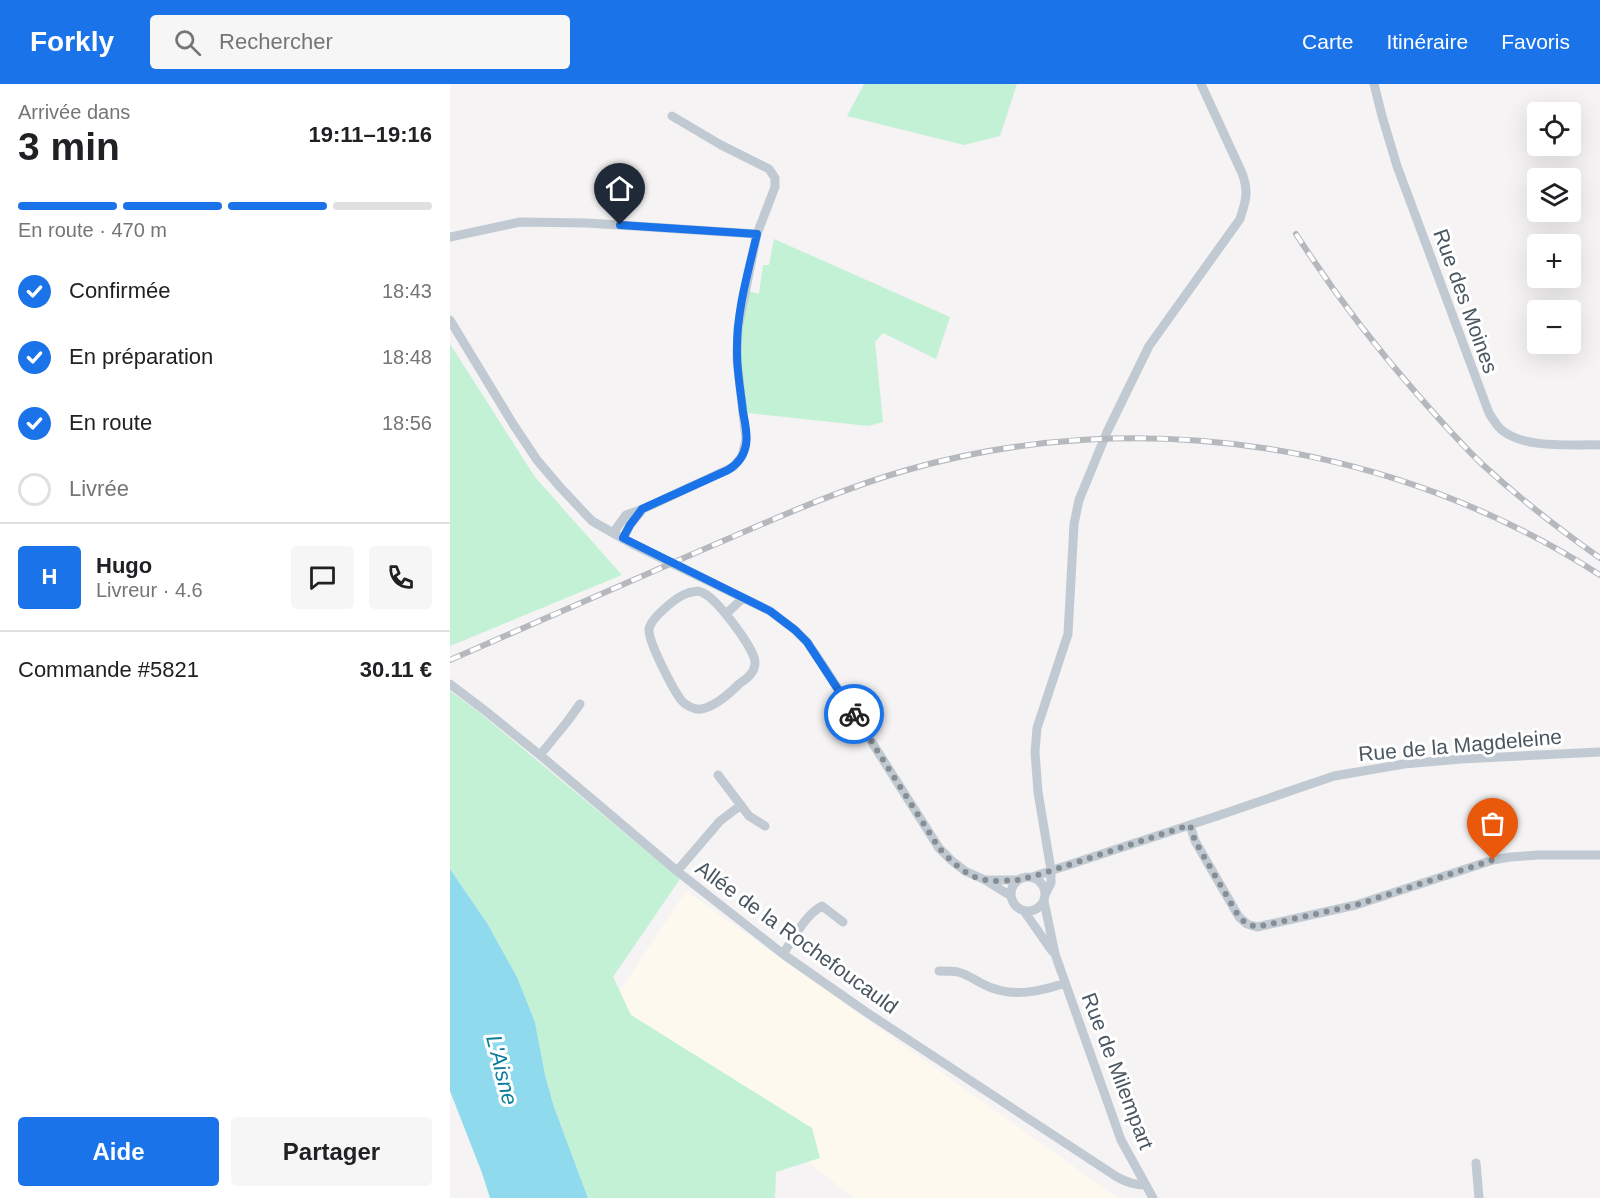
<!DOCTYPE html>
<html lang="fr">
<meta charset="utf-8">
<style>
:root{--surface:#fff;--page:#f6f6f6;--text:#202124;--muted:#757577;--line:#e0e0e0;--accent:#1a73e8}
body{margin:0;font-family:Helvetica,sans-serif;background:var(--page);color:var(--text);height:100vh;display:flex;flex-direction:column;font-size:22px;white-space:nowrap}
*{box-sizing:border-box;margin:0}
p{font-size:20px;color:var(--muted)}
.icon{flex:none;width:33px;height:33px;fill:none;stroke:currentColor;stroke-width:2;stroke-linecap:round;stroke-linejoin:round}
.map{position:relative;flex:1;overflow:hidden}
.side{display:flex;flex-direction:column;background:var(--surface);width:450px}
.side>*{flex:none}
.controls{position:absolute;left:1077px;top:18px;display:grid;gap:12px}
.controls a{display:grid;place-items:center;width:54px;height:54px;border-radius:6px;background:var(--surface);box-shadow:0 6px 24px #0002;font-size:30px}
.pin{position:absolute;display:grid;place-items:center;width:51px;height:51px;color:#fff;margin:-62px -26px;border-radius:50% 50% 50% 0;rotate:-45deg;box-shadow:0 0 6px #0007}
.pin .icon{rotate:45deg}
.courier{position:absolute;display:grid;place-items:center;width:60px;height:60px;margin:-30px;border:4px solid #1a73e8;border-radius:50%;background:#fff;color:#222;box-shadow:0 2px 8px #0007}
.overview em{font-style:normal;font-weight:800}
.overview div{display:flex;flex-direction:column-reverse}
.overview{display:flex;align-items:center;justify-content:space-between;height:102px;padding:0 18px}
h1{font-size:39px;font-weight:800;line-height:45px}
.bar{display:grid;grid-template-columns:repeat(4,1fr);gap:9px 6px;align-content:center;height:72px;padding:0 18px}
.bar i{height:8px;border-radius:4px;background:var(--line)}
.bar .active{background:var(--accent)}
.bar p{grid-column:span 4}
.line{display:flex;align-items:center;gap:15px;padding:0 18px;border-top:2px solid var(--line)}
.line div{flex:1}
.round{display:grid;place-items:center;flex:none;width:63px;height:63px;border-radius:6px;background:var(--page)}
ol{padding:0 18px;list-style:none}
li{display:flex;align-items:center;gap:18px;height:66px}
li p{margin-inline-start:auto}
li .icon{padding:6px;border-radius:50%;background:var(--accent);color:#fff;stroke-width:4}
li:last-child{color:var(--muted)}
li i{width:33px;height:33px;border:3px solid var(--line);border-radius:50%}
.action{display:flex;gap:12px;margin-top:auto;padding:12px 18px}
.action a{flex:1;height:69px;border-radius:6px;background:var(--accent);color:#fff;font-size:24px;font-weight:800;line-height:69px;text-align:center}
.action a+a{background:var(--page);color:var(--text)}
header{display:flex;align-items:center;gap:36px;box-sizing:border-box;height:84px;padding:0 30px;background:var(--accent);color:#fff}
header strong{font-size:28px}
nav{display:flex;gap:33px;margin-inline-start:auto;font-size:21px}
.search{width:420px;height:54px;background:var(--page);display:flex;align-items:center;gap:15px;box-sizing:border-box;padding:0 21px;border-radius:6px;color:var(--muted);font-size:22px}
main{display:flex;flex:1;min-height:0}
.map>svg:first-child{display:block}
.commercial{fill:#fdf9ef}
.green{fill:#c3f1d5}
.water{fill:#90daee}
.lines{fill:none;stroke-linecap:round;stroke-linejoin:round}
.street{stroke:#c1cad2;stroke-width:9}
.rail-casing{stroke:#b5b8bd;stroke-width:6}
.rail{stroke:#fff;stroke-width:4;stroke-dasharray:11;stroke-linecap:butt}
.done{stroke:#868d94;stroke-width:6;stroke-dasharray:0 10.8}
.route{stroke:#1a73e8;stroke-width:8}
.labels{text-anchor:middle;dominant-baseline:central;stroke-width:6;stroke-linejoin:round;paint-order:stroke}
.street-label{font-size:21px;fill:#4a5661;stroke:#fff}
.water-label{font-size:22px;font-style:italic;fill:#0c7c9b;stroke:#fff}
</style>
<header>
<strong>Forkly</strong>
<div class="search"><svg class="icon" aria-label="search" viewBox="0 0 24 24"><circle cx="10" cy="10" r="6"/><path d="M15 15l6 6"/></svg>Rechercher</div>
<nav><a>Carte</a><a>Itinéraire</a><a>Favoris</a></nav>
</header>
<main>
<section class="side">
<div class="overview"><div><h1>3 min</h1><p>Arrivée dans</p></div><em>19:11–19:16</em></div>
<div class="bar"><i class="active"></i><i class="active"></i><i class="active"></i><i></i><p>En route · 470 m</p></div>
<ol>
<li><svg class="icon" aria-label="check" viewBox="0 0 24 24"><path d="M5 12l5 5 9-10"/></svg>Confirmée<p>18:43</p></li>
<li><svg class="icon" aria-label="check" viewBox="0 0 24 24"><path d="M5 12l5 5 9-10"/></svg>En préparation<p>18:48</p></li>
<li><svg class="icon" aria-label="check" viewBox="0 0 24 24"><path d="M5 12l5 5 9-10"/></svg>En route<p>18:56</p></li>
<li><i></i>Livrée</li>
</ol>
<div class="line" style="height:108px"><b class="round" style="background:var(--accent);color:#fff">H</b><div><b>Hugo</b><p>Livreur · 4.6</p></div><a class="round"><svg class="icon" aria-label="chat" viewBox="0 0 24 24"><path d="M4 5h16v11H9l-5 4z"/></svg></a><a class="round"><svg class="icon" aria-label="phone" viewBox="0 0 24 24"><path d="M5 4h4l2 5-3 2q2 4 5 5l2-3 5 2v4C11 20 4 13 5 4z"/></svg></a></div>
<div class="line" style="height:78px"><div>Commande #5821</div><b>30.11 €</b></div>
<div class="action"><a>Aide</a><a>Partager</a></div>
</section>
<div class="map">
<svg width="1150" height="1114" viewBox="0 0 1150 1114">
<rect width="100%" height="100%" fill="#f5f3f3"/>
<path class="commercial" d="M236,807l432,307h-264l-245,-191z"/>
<path class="green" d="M414,0h153l-17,52 -36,9 -117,-29z
M324,155l176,78 -14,42 -53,-26 -8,9 8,80 -15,4 -121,-13 -7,-37 -1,-42 10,-43 10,3 4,-29h6z
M0,260l85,133 87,98 -172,71z
M0,607l25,18 205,170 -67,98 18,38 181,113 8,30 -44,14 -1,26h-187l-34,-91 -9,-32 -10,-53 -18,-45 -30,-54 -37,-54z"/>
<path class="water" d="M0,785l37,54 30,54 18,45 10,53 9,32 34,91h-98l-8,-25 -32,-82z"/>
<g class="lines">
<path class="street" d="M924,0l8,32 15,50 92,247c4,6 8,14 14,18 24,18 68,13 97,14
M0,153l70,-15 67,1 170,11
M0,236l63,104 24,36 23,27 32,34 44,25 134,65 25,19 12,12 19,28 113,178 12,12 14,11 20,9 26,16
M163,449l13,-18 17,-6 90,-42 9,-11 4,-17 -9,-79 1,-32 19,-94 18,-47v-9l-6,-9 -48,-24 -49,-29
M173,455l7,-14 13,-16
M247,507c3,1 6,1 8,3 13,7 51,56 50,69 0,10 -9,16 -16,21 -9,9 -24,23 -38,25 -7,1 -16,-4 -20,-9 -8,-11 -33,-58 -32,-71 2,-11 28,-33 39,-36 3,-1 6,-1 9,-2z
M276,530l17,-16
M0,600l33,25 57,46 137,116 106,83 83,58 251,165c9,5 18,8 28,8
M90,671l27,-33 13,-18
M268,691l31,41 16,10
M740,741l5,16 44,76 8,7 10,3 99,-22 137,-45 17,-3 29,-2h61
M227,787l43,-50 21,-16
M561 810a17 17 0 1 1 34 0a17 17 0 1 1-34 0Z
M582,793l185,-61 117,-40 70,-12 57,-5 139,-7
M535,796h33
M596,809l5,-10v-13l-13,-78 -3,-40 2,-24 31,-94 6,-110 5,-24 28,-68 42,-86 91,-127c6,-19 9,-27 2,-46l-41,-89
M594,817l11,53 66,186 32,58
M574,827l28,40
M333,870c11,-16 22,-39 39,-48l21,16
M489,887c6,0 13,0 19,1 12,3 22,12 34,16 24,9 50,3 73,-5
M1026,1079l3,35"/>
<g class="rail-casing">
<path id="rail" d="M846,150c36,56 77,110 121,160 21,24 42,48 65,70 37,34 77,65 118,94
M0,576c84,-37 168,-73 252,-110 68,-29 135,-60 205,-80 233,-67 490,-26 693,105"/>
</g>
<use href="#rail" class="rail"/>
</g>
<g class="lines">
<path class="done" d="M404,630l85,134c12,13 28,29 46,32 10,2 23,0 33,0l5,-2 9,-1 158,-52 5,16 44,76 8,7 10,3 99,-22 137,-45"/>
<path class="route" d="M170,141l137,9c-9,38 -21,79 -20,119 0,20 4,40 6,59 2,11 5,22 3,33 -2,11 -8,19 -18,25l-86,39 -12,16 -7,13 147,73 25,19 12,12 47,72"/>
</g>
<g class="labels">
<g class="street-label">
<text transform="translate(1016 217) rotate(70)">Rue des Moines</text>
<text transform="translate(1010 661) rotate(-5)">Rue de la Magdeleine</text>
<text transform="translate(347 853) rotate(36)">Allée de la Rochefoucauld</text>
<text transform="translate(668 987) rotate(69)">Rue de Milempart</text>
</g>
<g class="water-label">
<text transform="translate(52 986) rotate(76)">L'Aisne</text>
</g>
</g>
</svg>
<div class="controls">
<a><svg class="icon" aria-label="locate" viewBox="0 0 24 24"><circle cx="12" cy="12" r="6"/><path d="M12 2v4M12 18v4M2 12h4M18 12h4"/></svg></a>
<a><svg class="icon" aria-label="layers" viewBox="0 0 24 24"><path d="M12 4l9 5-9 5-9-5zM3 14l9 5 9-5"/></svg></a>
<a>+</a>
<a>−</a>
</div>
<div class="pin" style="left:1043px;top:776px;background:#ea580c"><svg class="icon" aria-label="bag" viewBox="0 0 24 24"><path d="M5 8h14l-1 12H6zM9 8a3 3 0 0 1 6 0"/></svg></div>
<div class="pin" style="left:170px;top:141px;background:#1f2937"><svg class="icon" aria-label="home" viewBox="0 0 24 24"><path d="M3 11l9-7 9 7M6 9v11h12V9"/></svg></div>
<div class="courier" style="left:404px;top:630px"><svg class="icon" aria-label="bike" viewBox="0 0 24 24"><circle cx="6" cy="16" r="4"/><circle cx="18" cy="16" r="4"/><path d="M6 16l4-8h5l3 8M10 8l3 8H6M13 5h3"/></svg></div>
</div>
</main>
